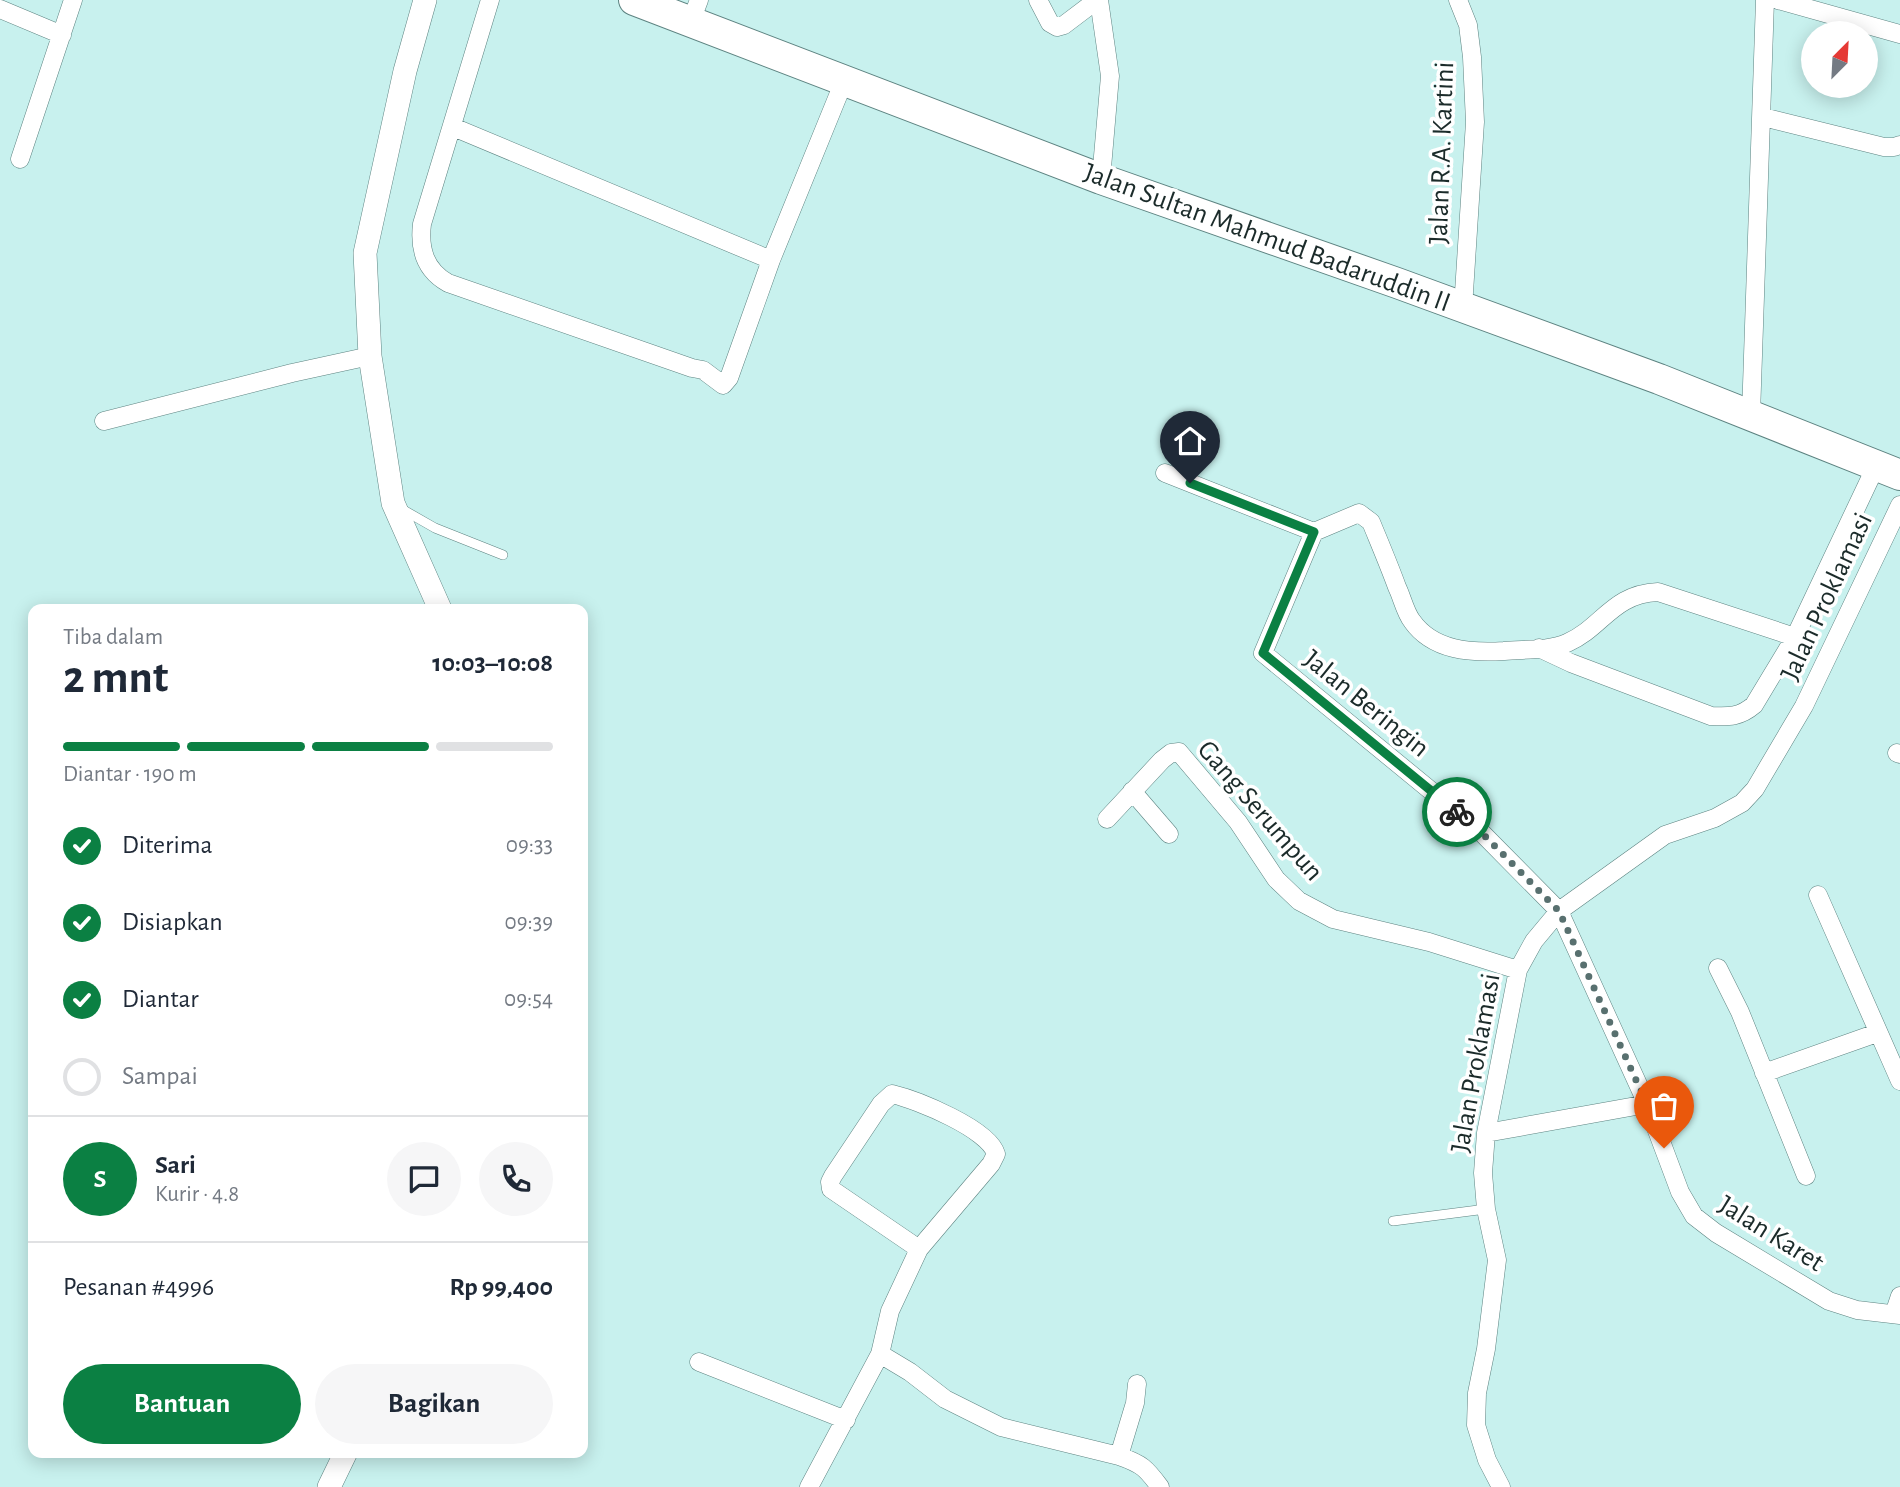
<!DOCTYPE html>
<html lang="id">
<meta charset="utf-8">
<style>
:root{--surface:#fff;--page:#f6f6f7;--text:#1f2937;--muted:#747a83;--line:#e0e1e3;--accent:#0b8043}
body{margin:0;font-family:"Alegreya Sans",sans-serif;background:var(--page);color:var(--text);height:100vh;display:flex;flex-direction:column;font-size:26px;white-space:nowrap}
*{box-sizing:border-box;margin:0}
p{font-size:23px;color:var(--muted)}
.icon{flex:none;width:38px;height:38px;fill:none;stroke:currentColor;stroke-width:2;stroke-linecap:round;stroke-linejoin:round}
.map{position:relative;flex:1;overflow:hidden}
.side{position:absolute;left:28px;top:604px;width:560px;height:854px;display:flex;flex-direction:column;background:var(--surface);border-radius:14px;box-shadow:0 4px 18px #0003}
.side>*{flex:none}
.needle{width:46px;rotate:24deg}
.fabs{position:absolute;left:1801px;top:21px;display:grid;gap:14px}
.fabs a{display:grid;place-items:center;width:77px;height:77px;border-radius:50%;background:var(--surface);box-shadow:0 4px 18px #0003;font-size:35px}
.pin{position:absolute;display:grid;place-items:center;width:60px;height:60px;color:#fff;margin:-72px -30px;border-radius:50% 50% 50% 0;rotate:-45deg;box-shadow:0 0 7px #0007}
.pin .icon{rotate:45deg}
.courier{position:absolute;display:grid;place-items:center;width:70px;height:70px;margin:-35px;border:5px solid #0b8043;border-radius:50%;background:#fff;color:#222;box-shadow:0 2px 9px #0007}
.headline em{font-style:normal;font-weight:700}
.headline div{display:flex;flex-direction:column-reverse}
.headline{display:flex;align-items:center;justify-content:space-between;height:119px;padding:0 35px}
h1{font-size:46px;font-weight:700;line-height:52px}
.bar{display:grid;grid-template-columns:repeat(4,1fr);gap:10px 7px;align-content:center;height:84px;padding:0 35px}
.bar i{height:9px;border-radius:5px;background:var(--line)}
.bar .active{background:var(--accent)}
.bar p{grid-column:span 4}
.line{display:flex;align-items:center;gap:18px;padding:0 35px;border-top:2px solid var(--line)}
.line div{flex:1}
.round{display:grid;place-items:center;flex:none;width:74px;height:74px;border-radius:37px;background:var(--page)}
ol{padding:0 35px;list-style:none}
li{display:flex;align-items:center;gap:21px;height:77px}
li p{margin-inline-start:auto}
li .icon{padding:7px;border-radius:50%;background:var(--accent);color:#fff;stroke-width:4}
li:last-child{color:var(--muted)}
li i{width:38px;height:38px;border:4px solid var(--line);border-radius:50%}
.button{display:flex;gap:14px;margin-top:auto;padding:14px 35px}
.button a{flex:1;height:80px;border-radius:42px;background:var(--accent);color:#fff;font-size:28px;font-weight:700;line-height:80px;text-align:center}
.button a+a{background:var(--page);color:var(--text)}
.map>svg:first-child{display:block}
.lines{fill:none;stroke-linecap:round;stroke-linejoin:round}
.service-casing{stroke:#5d8381;stroke-width:10}
.minor-casing{stroke:#5d8381;stroke-width:19}
.tertiary-casing{stroke:#5d8381;stroke-width:24}
.trunk-casing{stroke:#5d8381;stroke-width:32}
.service{stroke:#fff;stroke-width:9}
.minor{stroke:#fff;stroke-width:18}
.tertiary{stroke:#fff;stroke-width:23}
.trunk{stroke:#fff;stroke-width:30}
.done{stroke:#58706f;stroke-width:7;stroke-dasharray:0 12.6}
.route{stroke:#0b8043;stroke-width:9}
.labels{text-anchor:middle;dominant-baseline:central;stroke-width:7;stroke-linejoin:round;paint-order:stroke}
.street-label{font-size:28px;fill:#1b2b2a;stroke:#fff}
</style>
<div class="map">
<svg width="1900" height="1487" viewBox="0 0 1900 1487">
<rect width="100%" height="100%" fill="#c8f1ee"/>
<g class="lines">
<g class="service-casing">
<path id="service" d="M400,508l35,20 68,27
M1393,1221l93,-12"/>
</g>
<g class="minor-casing">
<path id="minor" d="M490,0l-68,224c-3,25 3,46 26,59l244,85 11,2 20,15 6,-7 42,-118 73,-179
M1038,0l12,23 7,4 7,-2 33,-25
M1099,0l11,76 -9,103
M1458,0l10,25 4,32 3,65 -12,186
M1778,0l122,34
M0,9l62,26
M691,21l8,-21
M1763,117l121,30h10l6,-2
M453,127l318,133
M20,159l53,-159
M1751,415l14,-415
M104,421l188,-48 78,-17
M1165,473l149,59
M1795,637l-137,-45c-46,2 -55,35 -91,51 -18,8 -43,6 -63,8 -33,2 -71,0 -92,-30 -7,-9 -10,-24 -15,-34 -8,-22 -17,-43 -26,-65l-12,-9 -45,19 -51,121 217,178 79,80 88,193 33,88 14,24 22,17 113,68 28,9 43,5
M1539,648l32,15 140,53c18,1 29,1 43,-11l41,-68 81,-171
M1897,753l3,1
M1132,791l37,43
M1107,819l55,-59 9,-7 8,-1 59,70 38,57 23,22 34,18 96,23 89,28
M1818,895l82,186
M1718,968l22,44 66,164
M1764,1073l113,-40
M1486,1133l161,-29
M1894,1314l6,-18
M880,1354l30,18 35,27 56,28 118,29c23,8 27,12 41,31
M699,1362l147,58
M1119,1456l16,-53 2,-19
M809,1487l71,-133 10,-43 29,-62 72,-85 5,-10c-7,-25 -79,-54 -104,-60l-11,10 -48,72 -3,6 1,7 88,60
M1501,1487l-14,-27 -11,-35 1,-32 9,-44 11,-89 -11,-51 -3,-36 3,-40 32,-163 16,-29 25,-30 106,-76 50,-17 27,-15 13,-14 49,-83 96,-201"/>
</g>
<g class="tertiary-casing">
<path id="tertiary" d="M425,0l-20,71 -40,182 5,103 23,147 47,106
M329,1487l17,-35"/>
</g>
<g class="trunk-casing">
<path id="trunk" d="M634,0l467,179 296,104 262,96 241,96"/>
</g>
<use href="#service" class="service"/>
<use href="#minor" class="minor"/>
<use href="#tertiary" class="tertiary"/>
<use href="#trunk" class="trunk"/>
</g>
<g class="lines">
<path class="done" d="M1457,812l23,19 79,80 88,193 17,44"/>
<path class="route" d="M1190,483l124,49 -51,121 194,159"/>
</g>
<g class="labels">
<g class="street-label">
<text transform="translate(1442 153) rotate(-88)">Jalan R.A. Kartini</text>
<text transform="translate(1267 238) rotate(20)">Jalan Sultan Mahmud Badaruddin II</text>
<text transform="translate(1827 597) rotate(-65)">Jalan Proklamasi</text>
<text transform="translate(1366 704) rotate(39)">Jalan Beringin</text>
<text transform="translate(1260 811) rotate(49)">Gang Serumpun</text>
<text transform="translate(1476 1063) rotate(-80)">Jalan Proklamasi</text>
<text transform="translate(1771 1234) rotate(32)">Jalan Karet</text>
</g>
</g>
</svg>
<div class="fabs">
<a><svg class="needle" viewBox="-14 -14 28 28"><path d="M0-13l5 13h-10z" fill="#e53935"/><path d="M0 13l5-13h-10z" fill="#747a83"/></svg></a>
</div>
<div class="pin" style="left:1664px;top:1148px;background:#ea580c"><svg class="icon" aria-label="bag" viewBox="0 0 24 24"><path d="M5 8h14l-1 12H6zM9 8a3 3 0 0 1 6 0"/></svg></div>
<div class="pin" style="left:1190px;top:483px;background:#1f2937"><svg class="icon" aria-label="home" viewBox="0 0 24 24"><path d="M3 11l9-7 9 7M6 9v11h12V9"/></svg></div>
<div class="courier" style="left:1457px;top:812px"><svg class="icon" aria-label="bike" viewBox="0 0 24 24"><circle cx="6" cy="16" r="4"/><circle cx="18" cy="16" r="4"/><path d="M6 16l4-8h5l3 8M10 8l3 8H6M13 5h3"/></svg></div>
<section class="side">
<div class="headline"><div><h1>2 mnt</h1><p>Tiba dalam</p></div><em>10:03–10:08</em></div>
<div class="bar"><i class="active"></i><i class="active"></i><i class="active"></i><i></i><p>Diantar · 190 m</p></div>
<ol>
<li><svg class="icon" aria-label="check" viewBox="0 0 24 24"><path d="M5 12l5 5 9-10"/></svg>Diterima<p>09:33</p></li>
<li><svg class="icon" aria-label="check" viewBox="0 0 24 24"><path d="M5 12l5 5 9-10"/></svg>Disiapkan<p>09:39</p></li>
<li><svg class="icon" aria-label="check" viewBox="0 0 24 24"><path d="M5 12l5 5 9-10"/></svg>Diantar<p>09:54</p></li>
<li><i></i>Sampai</li>
</ol>
<div class="line" style="height:126px"><b class="round" style="background:var(--accent);color:#fff">S</b><div><b>Sari</b><p>Kurir · 4.8</p></div><a class="round"><svg class="icon" aria-label="chat" viewBox="0 0 24 24"><path d="M4 5h16v11H9l-5 4z"/></svg></a><a class="round"><svg class="icon" aria-label="phone" viewBox="0 0 24 24"><path d="M5 4h4l2 5-3 2q2 4 5 5l2-3 5 2v4C11 20 4 13 5 4z"/></svg></a></div>
<div class="line" style="height:91px"><div>Pesanan #4996</div><b>Rp 99,400</b></div>
<div class="button"><a>Bantuan</a><a>Bagikan</a></div>
</section>
</div>
